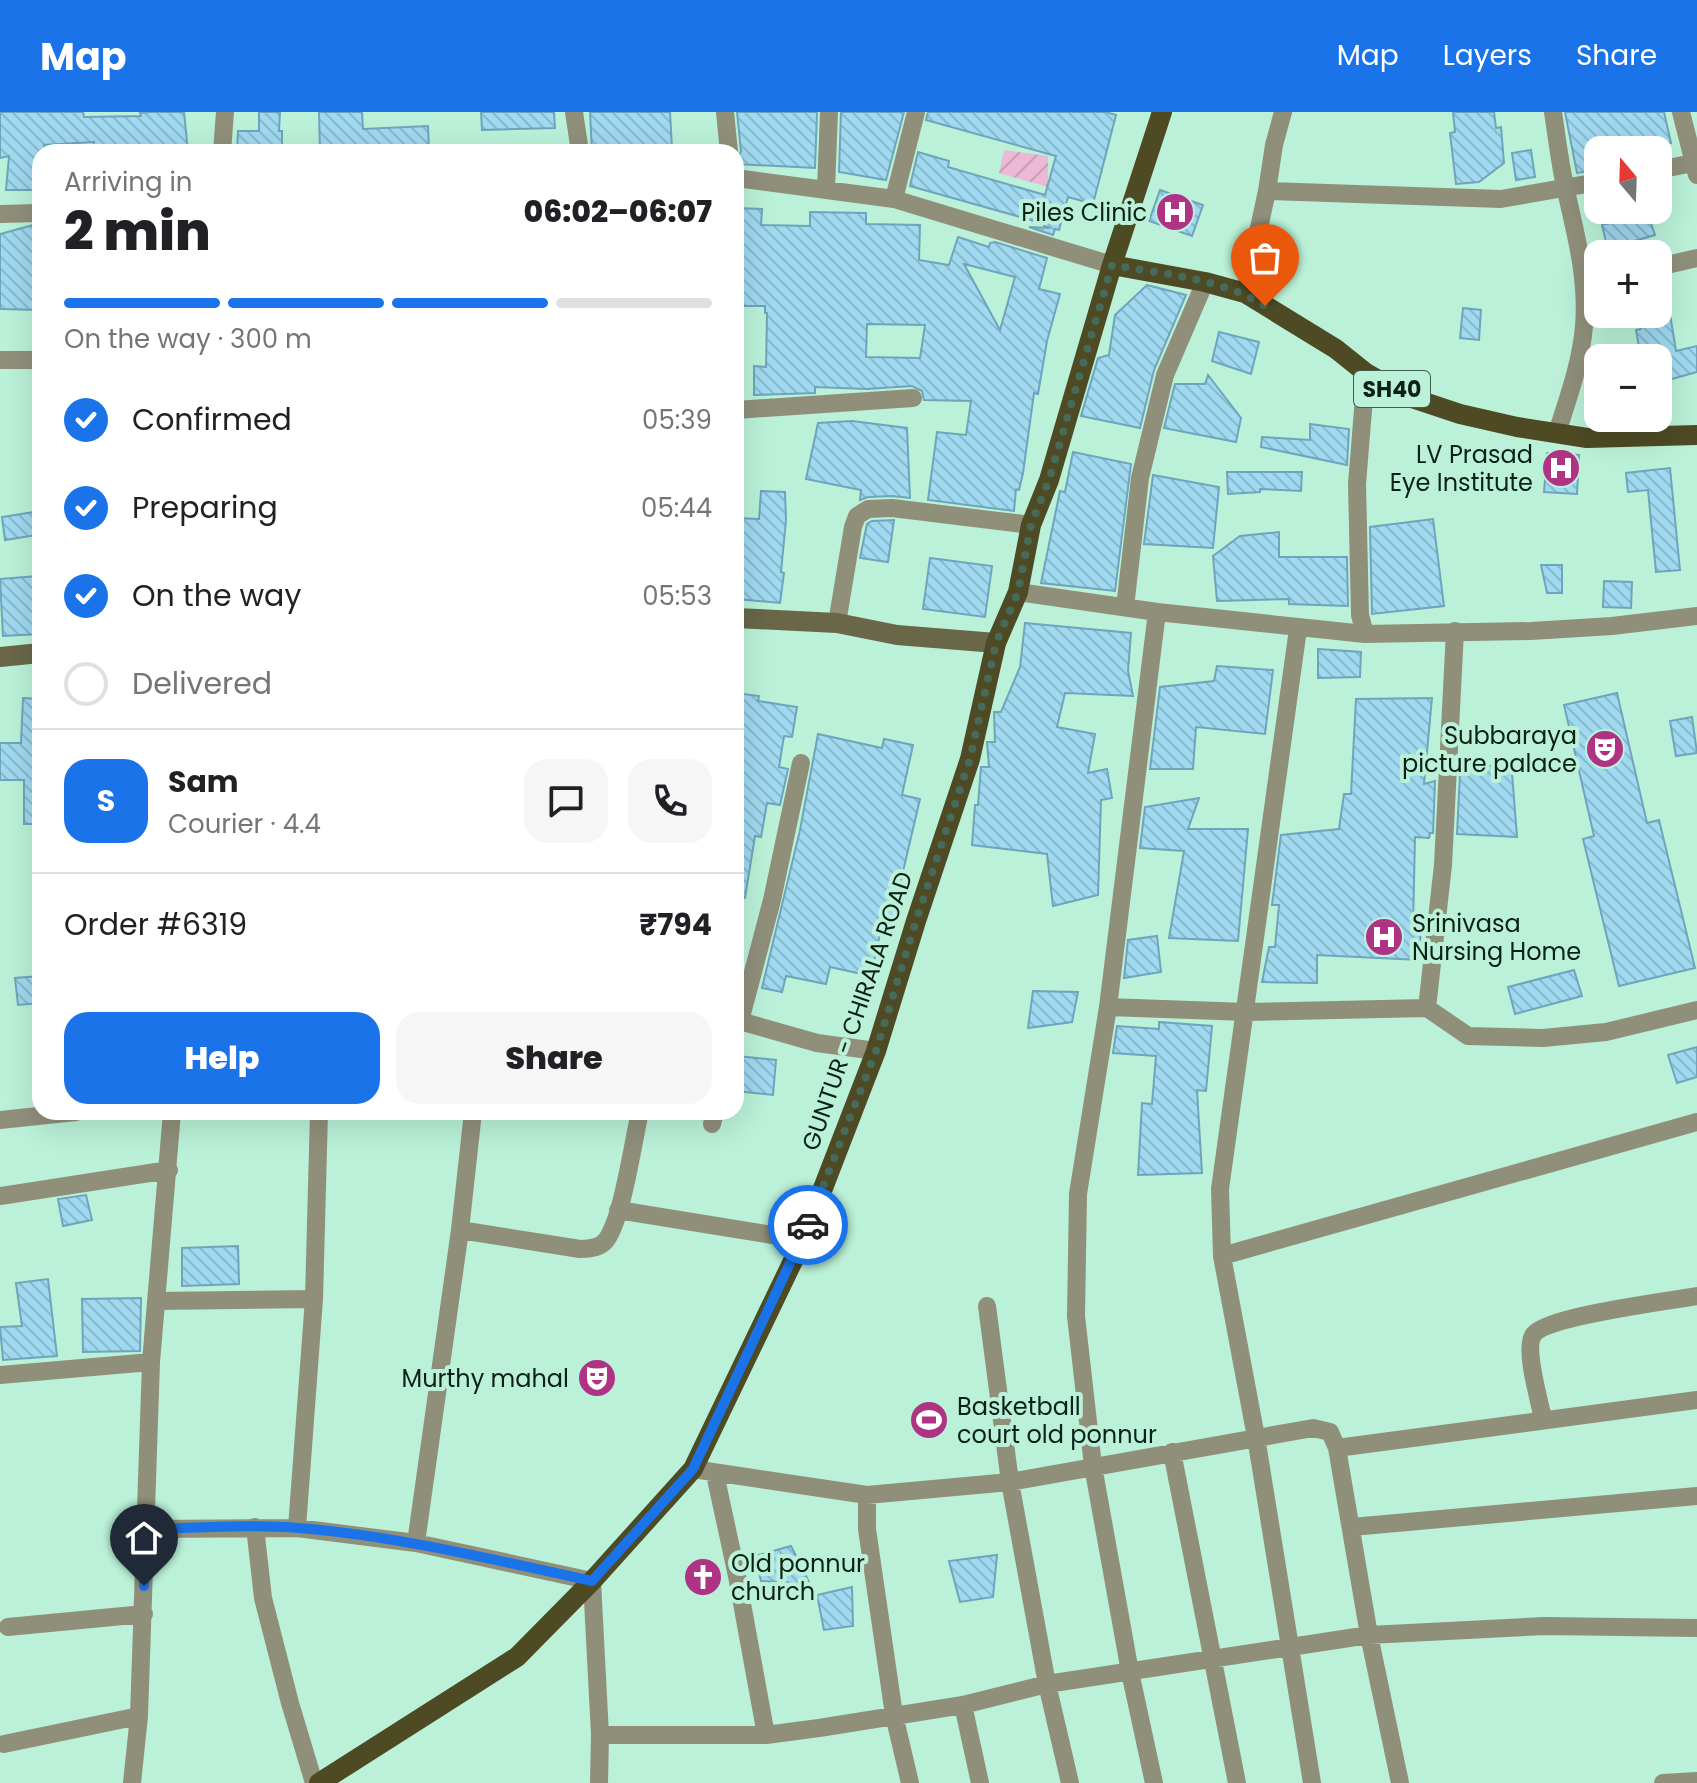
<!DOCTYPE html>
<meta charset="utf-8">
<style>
:root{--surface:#fff;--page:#f6f6f6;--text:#202124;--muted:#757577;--line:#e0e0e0;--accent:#1a73e8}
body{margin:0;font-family:Poppins,sans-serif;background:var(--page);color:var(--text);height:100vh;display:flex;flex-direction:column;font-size:30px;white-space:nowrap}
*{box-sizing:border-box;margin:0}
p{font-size:26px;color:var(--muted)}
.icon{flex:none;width:44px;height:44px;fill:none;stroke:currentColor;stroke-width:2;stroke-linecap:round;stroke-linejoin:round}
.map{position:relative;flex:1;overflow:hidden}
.details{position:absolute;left:32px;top:32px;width:712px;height:976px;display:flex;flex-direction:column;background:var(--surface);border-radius:24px;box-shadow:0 8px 32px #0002}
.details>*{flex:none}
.needle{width:52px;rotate:341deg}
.controls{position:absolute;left:1584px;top:24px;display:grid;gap:16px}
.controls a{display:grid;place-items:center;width:88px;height:88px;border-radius:16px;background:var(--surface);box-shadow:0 8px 32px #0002;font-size:40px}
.pin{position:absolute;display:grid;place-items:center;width:68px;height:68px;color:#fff;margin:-82px -34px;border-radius:50% 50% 50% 0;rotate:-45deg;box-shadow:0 0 8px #0007}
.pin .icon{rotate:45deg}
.courier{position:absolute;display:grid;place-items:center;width:80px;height:80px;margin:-40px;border:6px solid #1a73e8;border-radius:50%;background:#fff;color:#222;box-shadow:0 2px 10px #0007}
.headline em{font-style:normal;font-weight:800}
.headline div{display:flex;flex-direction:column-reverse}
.headline{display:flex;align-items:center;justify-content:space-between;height:136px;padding:0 32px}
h1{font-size:52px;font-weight:800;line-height:60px}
.bar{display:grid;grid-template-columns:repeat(4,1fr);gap:12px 8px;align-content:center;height:96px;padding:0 32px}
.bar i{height:10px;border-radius:6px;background:var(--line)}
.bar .current{background:var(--accent)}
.bar p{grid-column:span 4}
.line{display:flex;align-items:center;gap:20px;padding:0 32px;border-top:2px solid var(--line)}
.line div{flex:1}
.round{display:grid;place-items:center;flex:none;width:84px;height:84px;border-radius:24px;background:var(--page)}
ol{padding:0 32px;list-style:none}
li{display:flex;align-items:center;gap:24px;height:88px}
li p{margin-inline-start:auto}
li .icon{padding:8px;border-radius:50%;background:var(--accent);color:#fff;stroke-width:4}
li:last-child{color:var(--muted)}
li i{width:44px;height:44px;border:4px solid var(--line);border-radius:50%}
.action{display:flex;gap:16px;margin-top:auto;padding:16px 32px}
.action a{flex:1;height:92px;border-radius:24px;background:var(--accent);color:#fff;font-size:32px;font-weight:800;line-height:92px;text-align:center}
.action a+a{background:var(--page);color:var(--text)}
header{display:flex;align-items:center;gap:48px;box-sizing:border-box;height:112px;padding:0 40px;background:var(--accent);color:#fff}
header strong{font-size:38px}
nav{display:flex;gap:44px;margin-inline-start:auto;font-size:28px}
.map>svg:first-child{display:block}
.garden{fill:url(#garden-furrows)}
.building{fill:url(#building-back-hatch);stroke:#6ea5bb;stroke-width:2;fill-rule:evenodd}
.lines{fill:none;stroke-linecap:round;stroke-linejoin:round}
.street{stroke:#908f7a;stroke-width:18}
.secondary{stroke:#696748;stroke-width:20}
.primary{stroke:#4d4a24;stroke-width:20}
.done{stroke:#486a5b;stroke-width:8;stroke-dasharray:0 14.4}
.route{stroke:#1a73e8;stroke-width:10}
.labels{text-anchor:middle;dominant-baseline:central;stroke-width:8;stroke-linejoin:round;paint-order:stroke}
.shield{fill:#baf1d8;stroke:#405f52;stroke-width:2}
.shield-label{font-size:22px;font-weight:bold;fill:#0b2118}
.poi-label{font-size:24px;fill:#0b2118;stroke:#baf1d8;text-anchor:end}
.street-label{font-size:24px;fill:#0b2118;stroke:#baf1d8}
</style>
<header>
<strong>Map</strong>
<nav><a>Map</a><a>Layers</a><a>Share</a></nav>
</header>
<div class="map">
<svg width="1697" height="1671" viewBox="0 0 1697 1671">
<defs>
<pattern id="garden-furrows" width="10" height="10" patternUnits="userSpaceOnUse" patternTransform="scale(2)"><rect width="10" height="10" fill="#edb8d5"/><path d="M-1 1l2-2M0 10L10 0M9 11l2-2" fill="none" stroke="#ca9eb6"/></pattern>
<pattern id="building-back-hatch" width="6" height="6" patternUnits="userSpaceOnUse" patternTransform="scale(2)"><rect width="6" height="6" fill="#a0d9f0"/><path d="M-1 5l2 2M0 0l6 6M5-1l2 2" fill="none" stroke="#88bacd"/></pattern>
</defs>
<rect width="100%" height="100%" fill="#baf1d8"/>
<path class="garden" d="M1004,38l44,6v31l-49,-14z"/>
<path class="building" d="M0,0h83l1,5 57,-1 -1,-3 11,-1h33l4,40h-44v-5l-50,2v-7l-50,3 1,7h-5v38h-34l3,-34 -9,2z
M259,0h21l-1,19h3v21h-45l1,-21h21z
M319,0h43l1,17 65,-3 1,26h-109z
M481,0h73l1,16 -73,2z
M590,0h80l2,36 -80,3z
M737,0h80l-2,56 -79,-4 5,-13z
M841,0h63l-18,68 -47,-8z
M928,0h178l10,3 -23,89 -25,-7 -9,33 -4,-1 -2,6 -24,-8 21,1 -6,-2 1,-2 -135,-38 8,-34 31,9 -1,6 97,28 11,-39 -130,-36z
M1453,0h41l2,16 5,-1 3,36 -25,19 -23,2 -6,-51 5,-1z
M1565,0h99l7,31 -33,7h-40v20l-21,3z
M1531,38l4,27 -19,3 -4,-27z
M1160,78l43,15 -11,31 -43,-15z
M736,96l26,1 -1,16 49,1v-14l56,1v11l54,1 -1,35 30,5 9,-28 31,10 1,-4 5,-1 52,16 -8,31 21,5 -13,47 -9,53 -4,-1 -11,80 -4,17 -3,-1 -2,22 -86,-11 9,-68 29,3 5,-34 -47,-1 -2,-9 -10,-5 -45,3 -52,-2v6l-61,2v-29l12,1 1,-54h-2v-7h-29zM964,152l51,13 -15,53zM867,212l58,1 -5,33 -54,-1z
M1649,105l6,18 -24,7 1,3 -24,5 -6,-25 24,-6 1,4z
M33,113h7v85l-40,-1v-75z
M1147,173l39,10 -32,75 -14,58 -59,-12 17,-58 11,-3 6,-40z
M1463,196l18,2 -2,30 -19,-2z
M1636,202h34l6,37 21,-5v26l-39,11v-25h-17l-5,-28 5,-1z
M1219,220l40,10 -8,32 -39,-13z
M1208,263l33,43 -5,24 -72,-14 11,-44h30z
M852,309l55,7 3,70 -18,-2 -24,1 -8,3 1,-10 -55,-11 12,-56z
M1310,312l39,5 -2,36 -86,-18 1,-10 48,3z
M1073,340l58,12 -16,127 -74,-8 19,-92 5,1z
M1547,341l32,2 -2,39 -33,-2z
M1670,356l10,102 -24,2 -8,-82 -20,2 -2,-19z
M1227,360h75l-1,19 -41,-2v3l-32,2z
M1153,363l66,12 -6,61 -69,-4z
M761,379l24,1 1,28 -5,52 3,1 -4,30 -44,-4v-81l23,1z
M34,400l3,23 -32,5 -3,-23z
M1433,407l11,87 -72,8 -2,-87z
M894,408l-6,42 -28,-4 7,-34 5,-3z
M1279,420v25h68l1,49 -59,-2v-5l-72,2 -4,-45 27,-20z
M930,446l62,8 -7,51 -62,-8z
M1541,453h21v28h-15z
M37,464l3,58 -37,2 -3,-57z
M1604,469l28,1 -1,26 -28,-1z
M1025,511l106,10 -3,38 5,25 -68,-3 -8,34 38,7 -7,39 19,-4 5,29 -11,2 -3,95 -45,11 -6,-52 -75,-9 3,-40h3l3,-38h8l-2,-25h8l-1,-30h7l19,-45z
M1318,537l43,3 -1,25 -42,1z
M1217,554l56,4 -8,64 -69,-7 -3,42h-43l10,-82 54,-6z
M736,581l23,3 -1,5 39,6 -5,30 -8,-1 -5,31 9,2 -8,36 -13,-2 -6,34 -6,-1 -10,62 -9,-1z
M1617,581l30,130 12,-3 36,148 -76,18 -36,-147 11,-3 -30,-131z
M23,586l17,1v125h-16v-44h-24v-37h21z
M1432,586l-8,86 11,-3 -2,52h-3l-1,5 -14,-1 -2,89h8l-2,34 -102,-5v28l-55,-1 7,-35h6l4,-42h-7l9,-70 58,-6 5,-35h7l5,-95z
M1692,605l5,36 -21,3 -6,-35z
M818,622l64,14 2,-9 29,6 -11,50 18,4 -23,98h2l-7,35 -11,-3 -10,47 -41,-9 -4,17 -40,-8 -4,16 -20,-4 38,-158z
M1511,648l6,77 -60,-3 3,-60z
M1199,686l-11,31h60l-10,112 -69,-3 15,-87 -44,-3 5,-41z
M1157,824l4,36 -37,6 4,-38z
M1574,858l8,26 -67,18 -7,-27z
M40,864v27l-22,2 -3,-27z
M1033,879l45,1 -6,30 -44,6z
M1159,910l53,4 -6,65 -9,-1 5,83 -64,2 4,-72 10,1 4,-48 -43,-3 4,-27 42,3z
M1697,935v30l-20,6 -9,-28z
M737,944l39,4 -3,35 -37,-4z
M86,1083l6,25 -29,6 -5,-27z
M238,1134l1,38 -57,2v-38z
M48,1167l9,77 -54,4 -3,-33 22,-1 -6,-43z
M141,1186l-1,53 -57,1 -1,-53z
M791,1434l19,38 -49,-3 -6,-25z
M997,1443l-4,42 -33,5 -11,-41z
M852,1475l1,39 -29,4 -7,-35z"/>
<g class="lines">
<path class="street" d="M574,0l6,40
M725,0l4,40
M1553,0c4,26 7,53 13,79 10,44 22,89 18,135 -3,37 -16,72 -27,107
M1681,0l16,63
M222,40l3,-40
M1658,58l35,-7
M736,66l158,21 218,66
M826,77l3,-77
M1267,79l234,8 97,-17
M894,87l22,-87
M0,102l40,-1
M1658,155l39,-9
M1245,181l22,-102 7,-46 9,-33
M0,248h40
M736,298l177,-12
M1018,480l139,20 208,22 166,-3 81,-5 85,-10
M1125,495l15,-129 25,-103 40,-93
M837,511l16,-96 4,-11 11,-7 24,-1 139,17
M1298,517l-78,560 2,67 34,181 56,346
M1365,522l-5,-19 -3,-131 9,-111
M1108,895l138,5 181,-4 41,28 75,2 63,-6 91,-22
M1427,896l16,-143 12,-234
M740,909l32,-121 29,-137
M736,913l4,-4 77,22 59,8
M0,1008l76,-8
M712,1012l3,-12
M0,1084l169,-26
M618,1098l185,30
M460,1118l120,19c10,0 21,-1 27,-10 16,-24 26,-97 33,-127
M1222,1144l475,-134
M157,1189l157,-2
M987,1194l23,176 37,202 23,99
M0,1263l151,-13
M1543,1307c-3,-17 -20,-72 -9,-85 14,-18 135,-33 163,-38
M1337,1336l360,-48
M1172,1340l65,331
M693,1357l174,26 143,-13 303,-54 17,4 7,16 32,187 31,148
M715,1362l22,102 29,159
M867,1383v34l27,186 16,68
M255,1415l8,71 27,105 24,80
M1352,1415l345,-31
M297,1416l17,-229 5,-187
M146,1417l151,-1 119,15 176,38 8,154 -1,48
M416,1431l44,-313 13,-118
M8,1515l136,-13
M963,1593l17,78
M600,1623h166l53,-7 144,-23 84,-21 322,-49 175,-9 153,2
M4,1632l135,-28
M132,1671l7,-67 12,-354 21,-250
M1154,1671l-24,-111 -37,-206 -17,-150 2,-122 30,-187 49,-395
M1663,1671l34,-2"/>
<path class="secondary" d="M736,506l101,5 60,12 99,8
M0,545l40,-4"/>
<path class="primary" d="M1112,153l93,17 40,11 91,56 30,24 40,23 54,18 57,13 70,11 110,-3
M319,1671l198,-126 75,-76 101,-112 110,-229 73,-189 40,-130 54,-162 26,-116 22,-51 13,-67 18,-45 63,-215 50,-153"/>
</g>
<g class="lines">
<path class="done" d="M808,1113l68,-174 40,-130 54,-162 26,-116 22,-51 13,-67 18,-45 63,-215c51,9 109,13 153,41"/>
<path class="route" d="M144,1474l2,-57c51,-1 102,-5 153,-1 99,8 196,32 293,53l101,-112 115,-244"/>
</g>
<defs>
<g id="hospital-disc" transform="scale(2)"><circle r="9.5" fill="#af3384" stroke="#baf1d8"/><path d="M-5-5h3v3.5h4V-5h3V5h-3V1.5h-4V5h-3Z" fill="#fff"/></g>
<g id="theatre-disc" transform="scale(2)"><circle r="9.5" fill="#af3384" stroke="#baf1d8"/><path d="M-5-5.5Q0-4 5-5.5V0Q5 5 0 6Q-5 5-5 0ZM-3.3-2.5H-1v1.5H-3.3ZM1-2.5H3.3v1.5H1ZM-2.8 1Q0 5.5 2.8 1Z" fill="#fff"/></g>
<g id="stadium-disc" transform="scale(2)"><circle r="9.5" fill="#af3384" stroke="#baf1d8"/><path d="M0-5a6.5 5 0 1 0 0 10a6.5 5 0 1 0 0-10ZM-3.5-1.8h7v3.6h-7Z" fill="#fff"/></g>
<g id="church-disc" transform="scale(2)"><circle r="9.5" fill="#af3384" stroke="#baf1d8"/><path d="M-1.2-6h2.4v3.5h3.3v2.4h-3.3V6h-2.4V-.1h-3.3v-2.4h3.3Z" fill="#fff"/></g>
</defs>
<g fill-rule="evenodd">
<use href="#hospital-disc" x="1175" y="100"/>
<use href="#hospital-disc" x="1561" y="356"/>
<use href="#theatre-disc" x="1605" y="637"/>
<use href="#hospital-disc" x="1384" y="825"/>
<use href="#theatre-disc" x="597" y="1266"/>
<use href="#stadium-disc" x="929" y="1308"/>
<use href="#church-disc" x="703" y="1465"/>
</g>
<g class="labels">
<rect class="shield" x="1354" y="259" width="76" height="36" rx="6"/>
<g class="shield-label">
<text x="1392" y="277">SH40</text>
</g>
<g class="poi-label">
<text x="1147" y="100">Piles Clinic</text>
<text x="1533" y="342">LV Prasad<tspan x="1533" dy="28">Eye Institute</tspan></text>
<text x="1577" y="623">Subbaraya<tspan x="1577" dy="28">picture palace</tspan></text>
<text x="1412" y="811" text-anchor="start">Srinivasa<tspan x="1412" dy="28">Nursing Home</tspan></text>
<text x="569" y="1266">Murthy mahal</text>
<text x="957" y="1294" text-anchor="start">Basketball<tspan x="957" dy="28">court old ponnur</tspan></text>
<text x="731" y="1451" text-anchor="start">Old ponnur<tspan x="731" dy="28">church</tspan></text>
</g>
<g class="street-label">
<text transform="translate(857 899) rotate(-71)">GUNTUR - CHIRALA ROAD</text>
</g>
</g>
</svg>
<div class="controls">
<a><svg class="needle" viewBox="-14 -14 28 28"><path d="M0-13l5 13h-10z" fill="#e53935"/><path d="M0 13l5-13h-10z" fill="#757577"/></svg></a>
<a>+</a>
<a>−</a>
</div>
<div class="pin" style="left:1265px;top:194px;background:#ea580c"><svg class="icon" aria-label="bag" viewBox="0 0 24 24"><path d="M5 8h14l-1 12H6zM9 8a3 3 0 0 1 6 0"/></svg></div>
<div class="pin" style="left:144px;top:1474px;background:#1f2937"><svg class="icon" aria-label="home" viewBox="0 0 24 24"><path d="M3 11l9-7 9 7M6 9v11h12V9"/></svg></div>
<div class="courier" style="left:808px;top:1113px"><svg class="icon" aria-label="car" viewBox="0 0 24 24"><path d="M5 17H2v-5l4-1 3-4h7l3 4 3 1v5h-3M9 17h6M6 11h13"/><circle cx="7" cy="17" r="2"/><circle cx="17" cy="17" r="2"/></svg></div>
<section class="details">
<div class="headline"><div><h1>2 min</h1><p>Arriving in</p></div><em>06:02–06:07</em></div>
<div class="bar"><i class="current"></i><i class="current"></i><i class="current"></i><i></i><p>On the way · 300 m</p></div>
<ol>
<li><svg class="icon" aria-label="check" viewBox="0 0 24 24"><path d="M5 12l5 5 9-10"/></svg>Confirmed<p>05:39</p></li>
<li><svg class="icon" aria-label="check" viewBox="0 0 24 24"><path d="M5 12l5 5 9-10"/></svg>Preparing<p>05:44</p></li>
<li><svg class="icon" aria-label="check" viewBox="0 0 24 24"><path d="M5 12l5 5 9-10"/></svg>On the way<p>05:53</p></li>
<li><i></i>Delivered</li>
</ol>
<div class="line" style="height:144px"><b class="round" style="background:var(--accent);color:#fff">S</b><div><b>Sam</b><p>Courier · 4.4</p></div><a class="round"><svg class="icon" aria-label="chat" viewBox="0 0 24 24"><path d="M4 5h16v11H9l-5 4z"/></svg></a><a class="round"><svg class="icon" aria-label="phone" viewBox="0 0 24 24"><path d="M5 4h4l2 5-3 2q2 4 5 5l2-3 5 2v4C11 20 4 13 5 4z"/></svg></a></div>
<div class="line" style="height:104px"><div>Order #6319</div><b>₹794</b></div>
<div class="action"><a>Help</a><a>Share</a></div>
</section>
</div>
